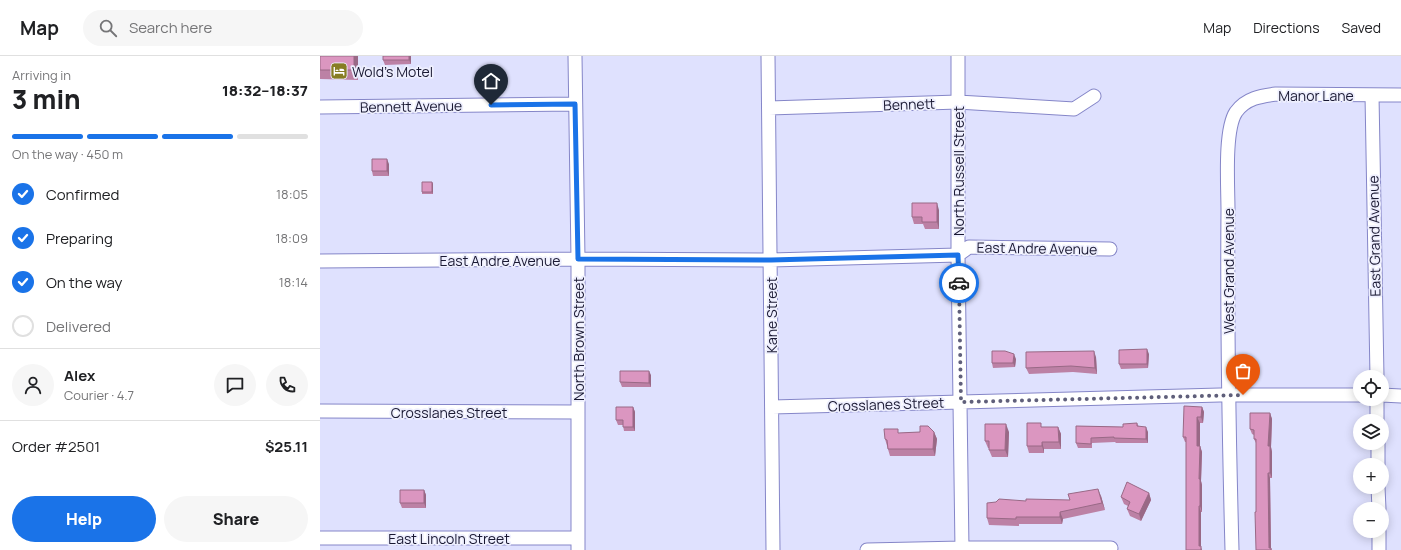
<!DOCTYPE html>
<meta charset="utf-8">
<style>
:root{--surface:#fff;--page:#f6f6f6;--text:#202124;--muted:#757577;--line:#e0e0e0;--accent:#1a73e8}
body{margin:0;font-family:Manrope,sans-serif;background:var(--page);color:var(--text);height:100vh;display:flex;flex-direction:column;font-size:15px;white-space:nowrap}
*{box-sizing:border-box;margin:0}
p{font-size:13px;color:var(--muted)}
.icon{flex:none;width:22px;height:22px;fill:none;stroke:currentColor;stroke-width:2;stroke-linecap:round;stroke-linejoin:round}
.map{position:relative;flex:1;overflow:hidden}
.side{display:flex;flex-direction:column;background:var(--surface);width:320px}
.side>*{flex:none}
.tools{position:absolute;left:1033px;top:314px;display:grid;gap:8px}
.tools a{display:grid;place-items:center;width:36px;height:36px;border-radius:50%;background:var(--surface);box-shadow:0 2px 10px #0003;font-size:20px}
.pin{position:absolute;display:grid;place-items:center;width:34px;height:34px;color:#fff;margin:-41px -17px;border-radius:50% 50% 50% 0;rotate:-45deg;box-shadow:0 0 4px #0007}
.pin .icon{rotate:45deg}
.courier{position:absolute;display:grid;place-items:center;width:40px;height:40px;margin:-20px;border:3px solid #1a73e8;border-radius:50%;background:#fff;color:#222;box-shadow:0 1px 5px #0007}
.overview em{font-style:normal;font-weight:800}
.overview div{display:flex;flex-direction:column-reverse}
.overview{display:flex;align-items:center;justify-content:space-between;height:68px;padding:0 12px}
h1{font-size:26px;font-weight:800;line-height:30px}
.bar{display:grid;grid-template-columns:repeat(4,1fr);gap:6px 4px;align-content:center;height:48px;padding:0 12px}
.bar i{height:5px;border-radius:3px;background:var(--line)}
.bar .active{background:var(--accent)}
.bar p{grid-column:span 4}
.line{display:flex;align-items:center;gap:10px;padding:0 12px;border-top:1px solid var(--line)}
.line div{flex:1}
.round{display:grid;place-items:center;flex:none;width:42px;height:42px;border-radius:21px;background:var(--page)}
ol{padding:0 12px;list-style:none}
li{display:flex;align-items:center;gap:12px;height:44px}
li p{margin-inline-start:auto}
li .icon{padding:4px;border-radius:50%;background:var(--accent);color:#fff;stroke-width:4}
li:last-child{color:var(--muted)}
li i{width:22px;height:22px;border:2px solid var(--line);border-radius:50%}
.action{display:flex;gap:8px;margin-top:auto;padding:8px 12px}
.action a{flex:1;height:46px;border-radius:24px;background:var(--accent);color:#fff;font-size:16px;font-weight:800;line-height:46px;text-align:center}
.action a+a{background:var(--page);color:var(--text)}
header{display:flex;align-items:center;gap:24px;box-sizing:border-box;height:56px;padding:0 20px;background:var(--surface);border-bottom:1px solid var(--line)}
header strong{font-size:19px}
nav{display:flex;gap:22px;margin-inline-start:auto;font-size:14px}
.search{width:280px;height:36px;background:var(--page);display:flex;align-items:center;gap:10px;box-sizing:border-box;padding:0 14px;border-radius:22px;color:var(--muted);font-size:15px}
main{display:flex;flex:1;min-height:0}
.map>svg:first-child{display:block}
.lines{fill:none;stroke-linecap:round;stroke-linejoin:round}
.minor-casing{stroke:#8586c8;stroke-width:15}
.minor{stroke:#fff;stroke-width:13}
.wall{fill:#bc81a5}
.shaded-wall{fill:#996986}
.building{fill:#db96c0;stroke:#996986}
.done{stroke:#5f5f7a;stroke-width:4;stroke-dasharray:0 7.2}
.route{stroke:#1a73e8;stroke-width:5}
.labels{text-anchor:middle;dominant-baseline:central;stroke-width:3.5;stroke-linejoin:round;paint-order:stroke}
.poi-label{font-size:14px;fill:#1a1933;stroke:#eeeffe;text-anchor:start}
.street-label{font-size:14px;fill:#1a1933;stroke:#eeeffe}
</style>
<header>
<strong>Map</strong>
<div class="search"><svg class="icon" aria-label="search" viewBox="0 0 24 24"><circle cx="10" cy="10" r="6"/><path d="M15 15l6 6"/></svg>Search here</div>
<nav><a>Map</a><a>Directions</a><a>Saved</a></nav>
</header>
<main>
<section class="side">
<div class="overview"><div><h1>3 min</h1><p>Arriving in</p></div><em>18:32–18:37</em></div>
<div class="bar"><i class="active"></i><i class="active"></i><i class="active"></i><i></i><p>On the way · 450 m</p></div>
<ol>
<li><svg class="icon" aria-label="check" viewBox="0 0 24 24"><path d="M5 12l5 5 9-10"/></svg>Confirmed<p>18:05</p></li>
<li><svg class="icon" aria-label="check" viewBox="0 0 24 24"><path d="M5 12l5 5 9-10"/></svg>Preparing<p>18:09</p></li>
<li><svg class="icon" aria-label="check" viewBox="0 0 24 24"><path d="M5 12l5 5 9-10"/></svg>On the way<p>18:14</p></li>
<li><i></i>Delivered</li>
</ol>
<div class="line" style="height:72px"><a class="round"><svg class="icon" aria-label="person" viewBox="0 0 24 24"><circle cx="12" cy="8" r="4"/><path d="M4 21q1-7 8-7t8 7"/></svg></a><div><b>Alex</b><p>Courier · 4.7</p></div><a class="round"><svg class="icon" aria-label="chat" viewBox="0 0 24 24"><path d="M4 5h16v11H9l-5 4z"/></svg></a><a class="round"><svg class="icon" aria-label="phone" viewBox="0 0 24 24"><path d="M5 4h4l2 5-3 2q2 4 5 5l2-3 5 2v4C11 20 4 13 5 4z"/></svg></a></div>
<div class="line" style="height:52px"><div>Order #2501</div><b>$25.11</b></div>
<div class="action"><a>Help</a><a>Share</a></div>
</section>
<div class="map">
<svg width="1081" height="494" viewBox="0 0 1081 494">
<rect width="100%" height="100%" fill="#dfe1fe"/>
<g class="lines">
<g class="minor-casing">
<path id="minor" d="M255,0l3,203v291
M448,0l5,494
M638,0v199l4,295
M1052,39l5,282
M0,51l255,-3
M449,52l189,-6 116,7 20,-13
M0,205l258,-2 193,1 187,-5 11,-8 141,2
M1062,339l19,1
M1057,343v22
M452,351l448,-12h140
M0,355l258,1
M1058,387v22
M1058,431l1,22
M1059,475v19
M0,482h258
M547,494l95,-2h149
M912,494c-3,-113 -5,-226 -4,-340 0,-23 -4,-80 8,-98 10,-14 25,-16 40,-18l125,1"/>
</g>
<use href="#minor" class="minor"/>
</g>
<path class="wall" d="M0,0h38v24l-38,-1z
M91,0v8l-26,1 -2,-5z
M69,108v12h-16l-1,-5z
M112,126l1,2v10h-11v-2z
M619,154v19h-14l-2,-5h-9l-2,-7z
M829,298l-1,14 -27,1 -2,-5z
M776,301l1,17 -24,-2 -44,2 -3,-6z
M696,303l-1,8 -22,1 -1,-5z
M331,319v12h-29l-2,-5z
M313,351l2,5v19h-11l-1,-6h-5l-2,-5z
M882,351l2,5 -1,11h-3v23l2,6 -1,29 1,4v27h-1v35l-15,3v-108h-1l-2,-5z
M950,357l2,6 -1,28 1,5v26h-2l1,70 1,2h-16v-107l-2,-4v-4l-2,-1 -2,-5z
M817,367l2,4 9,5v11h-32l-1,-1 -23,1v5h-14l-2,-5v-17l47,1z
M722,371h16l3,7v15h-17v4h-15l-2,-7z
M614,376l3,7 -2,17h-45l-5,-17 14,-6z
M689,376l-1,25h-16l-3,-7v-2h-1l-3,-7z
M104,434l2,5v13h-24l-2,-5z
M829,437l2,7 -10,21 -11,-5 -3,-7 1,-3 -4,-2 -3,-7z
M781,440l4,14 -42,9 -1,5h-43v2l-30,-1 -2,-7 39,-17 44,-1z"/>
<path class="shaded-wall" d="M34,0h4v24l-4,-10z
M89,0h2v8l-2,-4z
M67,103l2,5v12l-2,-5z
M112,126l1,2v10l-1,-2z
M617,147l2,7v19l-2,-7z
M827,293l2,5 -1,14 -1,-4z
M774,295l2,6 1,17 -2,-6z
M694,298l2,5 -1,8 -2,-4z
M329,315l2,4v12l-2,-4z
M313,351l2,5v19l-2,-4z
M882,351l2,5 -1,11 -2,-6z
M950,357l2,6 -1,28 1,5v26l-2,-5 -2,-27z
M877,361l3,6v29l-3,-6z
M686,368l3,8 -1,25 -3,-7z
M738,371l3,7v15l-2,-7z
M826,371l2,5v11l-2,-4z
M614,376l3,7 -2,17 -2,-7z
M722,386l2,7v4l-2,-7z
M880,390l2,6 -1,29 1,4v27l-2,-6 -1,-27z
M948,417l2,5 1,72 -2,-2z
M778,433l3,7 4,14 -3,-7z
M104,434l2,5v13l-2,-5z
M829,437l2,7 -10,21 -2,-7z
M879,450l2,6v35l1,3h-1l-2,-4z
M740,456l3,7 -1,5 -2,-7z"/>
<path class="building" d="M0,0h34v14h-34z
M63,0h26v4h-26z
M52,103h15v12h-15z
M102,126h10v10h-10z
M592,147h25v19h-15v-5h-10z
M827,293v15h-28v-14z
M672,295h13l9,3 -1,9h-21z
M774,295l1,17 -24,-2 -45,2v-16z
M300,315h29v12l-29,-1z
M864,350l18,1 -1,10h-4v29h3l-1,33h1v27h-1v40h2v4h-15v-113h-3z
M296,351h17v20h-10v-7h-7z
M930,357h20l-2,33h2v27h-2l1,75h2v2h-15l-1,-38h1v-73h-2v-9l-4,-1z
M707,367h14v4h17l1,15h-17v4h-15z
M817,367v3l9,1v12l-32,-1v-1l-23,1v6l-15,-1v-17l47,1v-3z
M665,368h21l-1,26h-16v-9h-4z
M600,370h8l6,6 -1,17h-45l-1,-9 -2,-1 -1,-10h14v4l22,-1z
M807,426l22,11 -10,21 -12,-5 3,-7 -9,-5z
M778,433l4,14 -42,9v5h-44v2l-29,-1v-15l9,-1 3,-3 27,2v-2l44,1 -2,-6z
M80,434h24v13h-24z"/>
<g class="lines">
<path class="done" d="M639,227l2,119 282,-7"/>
<path class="route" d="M171,49l84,-1 3,155 193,1 187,-5 1,28"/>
</g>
<defs>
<g id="hotel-square" transform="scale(0.9)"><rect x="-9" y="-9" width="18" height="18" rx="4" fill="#877d23" stroke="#eeeffe"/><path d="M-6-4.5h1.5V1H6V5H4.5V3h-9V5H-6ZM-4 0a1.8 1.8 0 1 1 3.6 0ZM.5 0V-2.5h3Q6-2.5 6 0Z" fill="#fff"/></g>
</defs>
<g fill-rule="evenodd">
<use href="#hotel-square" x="19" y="15"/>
</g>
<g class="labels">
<g class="poi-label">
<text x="32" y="15">Wold's Motel</text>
</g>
<g class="street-label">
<text x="996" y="39">Manor Lane</text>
<text transform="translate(589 48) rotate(-2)">Bennett</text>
<text transform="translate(91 50) rotate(-1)">Bennett Avenue</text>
<text transform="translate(638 115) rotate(-90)">North Russell Street</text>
<text transform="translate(1054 180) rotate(-91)">East Grand Avenue</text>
<text transform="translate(717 192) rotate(1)">East Andre Avenue</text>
<text x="180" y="204">East Andre Avenue</text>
<text transform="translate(908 215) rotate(-90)">West Grand Avenue</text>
<text transform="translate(451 259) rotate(-90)">Kane Street</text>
<text transform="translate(258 283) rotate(-90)">North Brown Street</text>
<text transform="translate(566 348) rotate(-2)">Crosslanes Street</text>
<text x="129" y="356">Crosslanes Street</text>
<text x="129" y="482">East Lincoln Street</text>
</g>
</g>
</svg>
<div class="tools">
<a><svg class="icon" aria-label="locate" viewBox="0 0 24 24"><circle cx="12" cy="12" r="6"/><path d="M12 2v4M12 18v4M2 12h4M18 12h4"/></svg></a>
<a><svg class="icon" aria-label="layers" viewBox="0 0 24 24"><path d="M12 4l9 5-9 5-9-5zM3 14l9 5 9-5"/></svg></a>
<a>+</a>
<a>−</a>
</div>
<div class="pin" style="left:923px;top:339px;background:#ea580c"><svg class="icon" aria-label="bag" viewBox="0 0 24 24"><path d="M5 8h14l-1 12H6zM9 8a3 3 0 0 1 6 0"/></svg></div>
<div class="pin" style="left:171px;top:49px;background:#1f2937"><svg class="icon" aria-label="home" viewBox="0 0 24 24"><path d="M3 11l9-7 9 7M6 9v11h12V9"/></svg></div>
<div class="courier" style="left:639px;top:227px"><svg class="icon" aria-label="car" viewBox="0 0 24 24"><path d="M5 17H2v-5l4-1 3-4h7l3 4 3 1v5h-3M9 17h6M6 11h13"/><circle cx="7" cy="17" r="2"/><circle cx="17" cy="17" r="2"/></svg></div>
</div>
</main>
